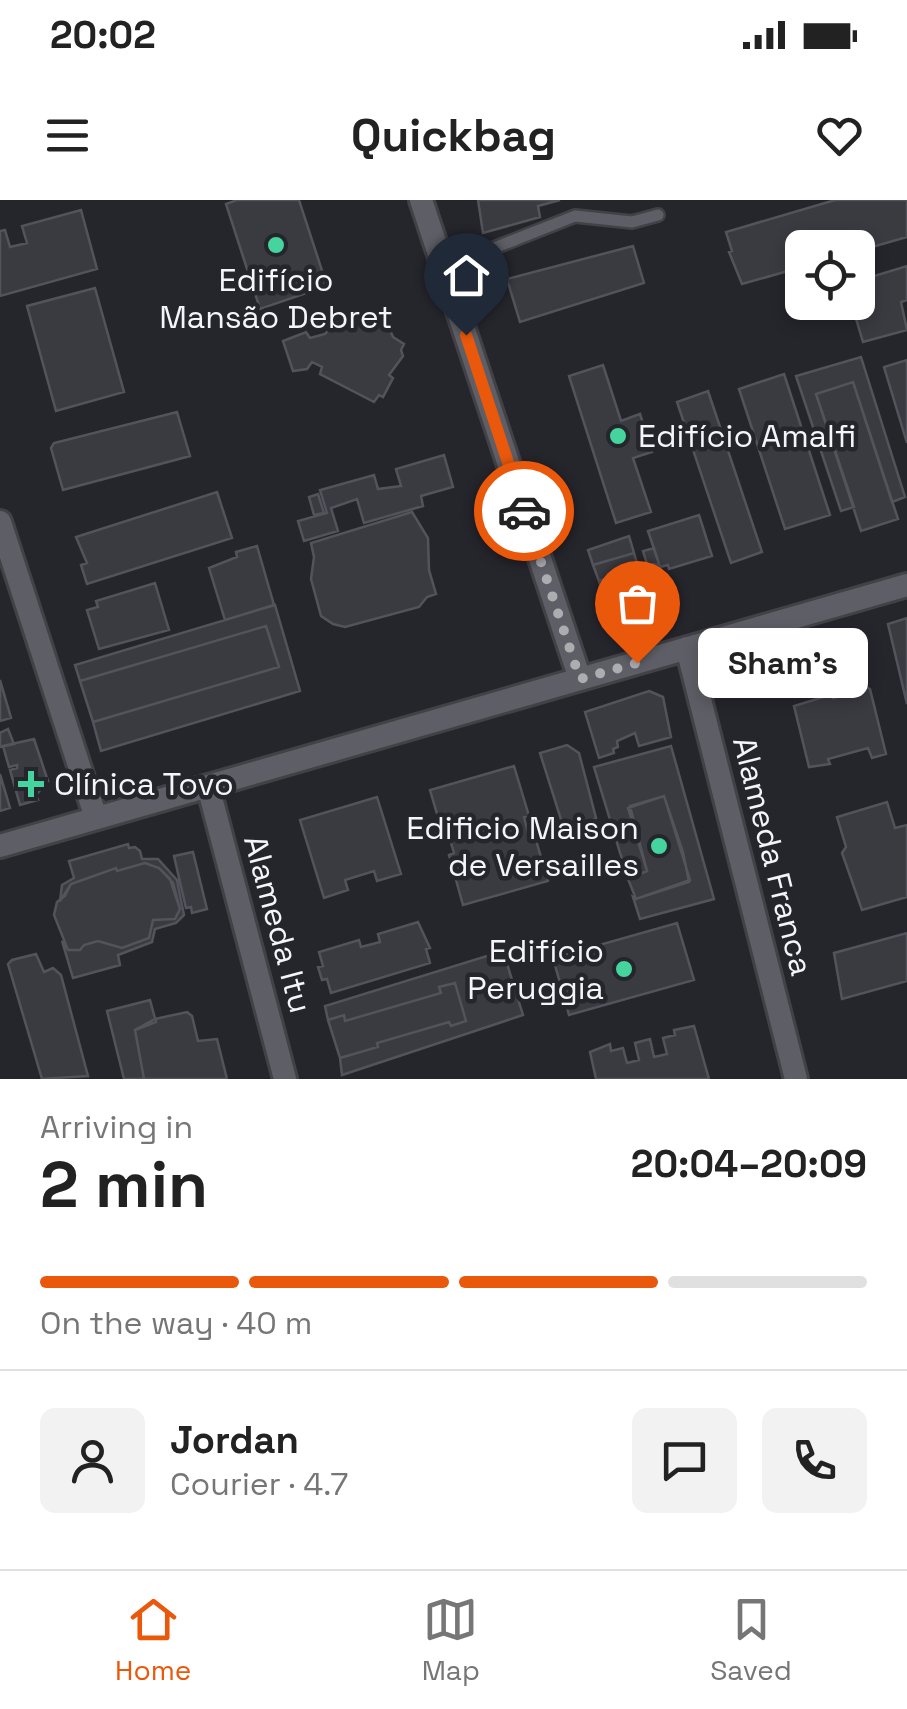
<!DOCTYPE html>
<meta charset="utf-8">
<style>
:root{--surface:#fff;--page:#f2f2f2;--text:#222;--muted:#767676;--line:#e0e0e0;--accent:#ea580c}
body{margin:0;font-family:"Space Grotesk",sans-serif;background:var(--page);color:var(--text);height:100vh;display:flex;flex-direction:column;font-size:38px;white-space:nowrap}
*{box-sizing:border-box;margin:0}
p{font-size:32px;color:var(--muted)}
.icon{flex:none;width:55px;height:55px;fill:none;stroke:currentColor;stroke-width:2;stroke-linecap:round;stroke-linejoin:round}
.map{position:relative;height:879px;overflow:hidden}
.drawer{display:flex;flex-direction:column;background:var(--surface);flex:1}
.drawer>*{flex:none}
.tools{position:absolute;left:785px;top:30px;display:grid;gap:20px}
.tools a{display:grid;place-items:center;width:90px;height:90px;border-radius:15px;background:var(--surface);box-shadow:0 5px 15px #0003;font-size:50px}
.pin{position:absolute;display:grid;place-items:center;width:85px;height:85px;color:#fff;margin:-102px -42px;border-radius:50% 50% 50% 0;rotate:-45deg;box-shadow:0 0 10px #0007}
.pin .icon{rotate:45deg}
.courier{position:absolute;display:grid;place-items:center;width:100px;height:100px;margin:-50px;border:8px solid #ea580c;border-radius:50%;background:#fff;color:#222;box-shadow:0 2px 12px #0007}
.bubble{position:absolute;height:70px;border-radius:15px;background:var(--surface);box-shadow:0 5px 15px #0003;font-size:32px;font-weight:700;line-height:70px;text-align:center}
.head em{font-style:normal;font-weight:700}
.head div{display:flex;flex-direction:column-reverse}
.head{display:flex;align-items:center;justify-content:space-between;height:170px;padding:0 40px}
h1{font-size:65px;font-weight:700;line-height:75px}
.bar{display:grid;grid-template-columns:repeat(4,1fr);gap:15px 10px;align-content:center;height:120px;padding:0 40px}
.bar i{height:12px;border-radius:8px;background:var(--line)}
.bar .active{background:var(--accent)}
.bar p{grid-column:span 4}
.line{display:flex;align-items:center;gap:25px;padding:0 40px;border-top:2px solid var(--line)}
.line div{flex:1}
.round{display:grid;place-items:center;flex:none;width:105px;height:105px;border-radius:15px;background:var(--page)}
.status{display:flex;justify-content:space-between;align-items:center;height:70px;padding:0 50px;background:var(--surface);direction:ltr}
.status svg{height:28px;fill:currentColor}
header{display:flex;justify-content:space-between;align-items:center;height:130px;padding:0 40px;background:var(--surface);font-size:45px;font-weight:700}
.tabs{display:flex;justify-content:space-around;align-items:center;height:140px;border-top:2px solid var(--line);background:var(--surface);font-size:28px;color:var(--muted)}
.tabs a{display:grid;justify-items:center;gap:5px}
.tabs .active{color:var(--accent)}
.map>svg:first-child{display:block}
.building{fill:#3a3a41;stroke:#53535b;stroke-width:2.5}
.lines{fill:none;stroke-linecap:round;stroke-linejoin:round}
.service-casing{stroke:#414146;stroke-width:16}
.minor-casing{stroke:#414146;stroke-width:28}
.service{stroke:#5e5e66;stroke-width:11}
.minor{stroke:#5e5e66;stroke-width:22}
.done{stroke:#acacb1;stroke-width:10;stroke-dasharray:0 18}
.route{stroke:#ea580c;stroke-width:12}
.poi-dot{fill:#46d49e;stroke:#25252c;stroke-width:4}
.labels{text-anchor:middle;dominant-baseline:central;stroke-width:9;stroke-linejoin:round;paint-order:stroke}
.poi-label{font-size:32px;fill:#f4f4f9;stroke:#25252c;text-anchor:start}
.street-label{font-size:32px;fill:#f4f4f9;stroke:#25252c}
</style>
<div class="status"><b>20:02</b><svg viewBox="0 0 49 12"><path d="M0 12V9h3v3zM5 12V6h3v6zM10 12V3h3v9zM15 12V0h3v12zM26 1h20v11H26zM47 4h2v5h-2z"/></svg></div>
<header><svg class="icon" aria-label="menu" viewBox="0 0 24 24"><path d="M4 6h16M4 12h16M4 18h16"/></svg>Quickbag<svg class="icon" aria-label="heart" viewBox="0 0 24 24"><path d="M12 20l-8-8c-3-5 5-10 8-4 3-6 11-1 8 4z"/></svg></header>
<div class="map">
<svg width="907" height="879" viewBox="0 0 907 879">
<rect width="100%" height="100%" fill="#25252c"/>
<path class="building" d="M237,0h62l28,86 -67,23 -34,-105z
M478,0h82l-22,6 2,11 -57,16z
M835,0h72v37l-49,14v-3h-56v19l-60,17 -13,-32 3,-1 -6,-19z
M81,10l16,59 -97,27v-65l5,-1 5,17 17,-4 -5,-17z
M633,46l11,37 -124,39 -13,-43z
M907,66v34l-6,2 6,28 -44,12 -12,-40h7v-21z
M95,88l29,104 -68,19 -29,-105z
M358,115l13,7 7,-2 10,5 5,12 11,7 -3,6 2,6 -14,19 4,3 -10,19 -4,-2 -5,7 -54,-28 2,-7 -10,-5 -5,7 -14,2 -10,-30 23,-9 4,6 15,-4 12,-12 15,3z
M861,157l44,140 -13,5 -39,-120 -37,12 38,113 -13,4 -45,-135z
M907,160v83l-23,-76z
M603,165l18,56 19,-7 12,38 -19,6 18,54 -35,11 -47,-147z
M784,174l46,141 -45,14 -46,-140z
M853,182l45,137 -37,12 -45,-137z
M708,191l54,161 -31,11 -54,-161z
M177,212l13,44 -127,34 -12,-42 3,-5z
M444,255l9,32 -32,9 2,10 -59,17 -7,-24 -26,9 7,23 -34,10 -6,-20 29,-8 -7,-23 54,-15 4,14 23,-3 -5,-17z
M217,292l15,46 -145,46 -6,-19 6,-2 -11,-26z
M318,294l6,19 -10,2 -5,-18z
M412,312l16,26 1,32 7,24 -9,3 -8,10 -74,20 -12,-3 -12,-8 -10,-37 3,-22 -3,-14z
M699,315l13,41 -43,13 -1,-4 -8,2 -12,-36z
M629,336l5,17 -41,12 -5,-15z
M257,346l17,59 -49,15 -16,-52 28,-11 -1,-5z
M654,348l5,16 -11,3 -5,-16z
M634,353l5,17 -40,11 -6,-16z
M645 372a8 8 0 1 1 16 0a8 8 0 1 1-16 0Z
M639,370l4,16 -40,11 -4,-16z
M664,380l7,20 -22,7 4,13 -39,11 -11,-34z
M155,383l14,47 -70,19 -12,-39 11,-3 -2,-6z
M275,405l25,86 -199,60 -8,-29 186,-55 -13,-41 -186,55 -5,-16z
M907,418v86l-19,-80z
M266,426l13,41 -186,55 -13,-41z
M0,480l11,38 -11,3z
M864,486l6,3 16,65 -14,4 -4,-10 -40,11 2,5 -21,3 -15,-61 36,-11 3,3 8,-2 -1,-3z
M649,491l14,6 8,40 -32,9 -4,-13 -18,8 1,6 -5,2 1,4 -15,5 -14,-46z
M8,529l6,15 -14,3v-14z
M34,539l14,42 -6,2 1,4 -7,8 2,5 -18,5 -10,-35 7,-2v-3l-8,2 -6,-21z
M567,545l12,8 17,65 -5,3 2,8 -21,7 -3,-8 -6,-2 -23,-73z
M671,546l43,153 -74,20 -7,-22 3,2 53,-17 -6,-30 -19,-56 -34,10 17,65 -19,8 -34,-112z
M514,566l15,50 -5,1 4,15 5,-2 15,51 -85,24 -14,-50 5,-2 -4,-13 -5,1 -15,-51z
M0,574l10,34 -10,3z
M664,596l26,84 -54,19 -8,-20 19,-8 -19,-63z
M377,597l24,77 -24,7 -3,-10 -29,9 3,10 -24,8 -24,-78z
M887,602l8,26 12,-3v72l-45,13 -20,-57 4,-6 -9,-30z
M128,644l1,4 6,-1 5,4 2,8h16l19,21 7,35 -8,8 -21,6 -3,13 -34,13 2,10 -47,13 -11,-37 6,9h12l4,-5 14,-4 24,7 27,-10 4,-18 22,-1 5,-10 -10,-30 -11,-11 -14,-5 -28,8 -1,-3 -45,16 -11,17 2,-16 12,-7 -5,-17z
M193,652l14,57 -15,4 -1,-6 -5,1 -12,-52z
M145,663l14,5 14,15 7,26 -5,10 -22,1 -4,18 -27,10 -24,-7 -14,4 -4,5h-12l-14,-35 3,-13 8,-6 6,-12 45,-16 1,3z
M418,722l12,26 -4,1 4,14 -99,30 -4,-14 -5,1 -4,-13 5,-1 -4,-14 40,-12 2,7 19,-5 -2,-8z
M677,723l17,57 -125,35 -16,-57z
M907,733v48l-65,18 -8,-46z
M503,751l20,64 -181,60 -2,-17 38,-11 -1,-4 72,-21 2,4 15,-5 -11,-38 -16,4 2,6 -96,28 -1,-6 -16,5 -3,-14z
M36,754l8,18 9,-4 8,7 27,101 -46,3 -34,-115 4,-4z
M455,783l11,38 -15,5 -2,-4 -72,21 1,4 -38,11 -12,-38 16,-5 1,6 96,-28 -2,-6z
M150,800l6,22 -21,8 9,49h-20l-17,-68z
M187,812l5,4 6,25 19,-2 10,40h-83l-9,-49 20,-11z
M694,826l15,53h-113l-6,-27 20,-8 1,7 12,-3 4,15 12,-3 -4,-17 15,-4 4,18 13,-3 -4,-16 12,-3 -1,-5z"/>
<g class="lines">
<g class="service-casing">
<path id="service" d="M442,61l47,-11 86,-34 57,6 26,-7"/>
</g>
<g class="minor-casing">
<path id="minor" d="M421,0l159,479
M0,322l96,296
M687,448l109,431
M208,586l77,293
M0,646l907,-261"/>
</g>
<use href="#service" class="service"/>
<use href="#minor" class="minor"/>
</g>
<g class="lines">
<path class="done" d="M524,311l56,168 57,-16"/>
<path class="route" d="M466,135l58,176"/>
</g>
<g class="poi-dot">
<circle cx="276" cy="45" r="10"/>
<circle cx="618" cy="236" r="10"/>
<path d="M26 569h10v10h10v10h-10v10h-10v-10h-10v-10h10z"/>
<circle cx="659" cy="646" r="10"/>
<circle cx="624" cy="769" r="10"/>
</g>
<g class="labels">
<g class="poi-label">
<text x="276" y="80" text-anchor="middle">Edifício<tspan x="276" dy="37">Mansão Debret</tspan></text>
<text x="638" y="236">Edifício Amalfi</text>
<text x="54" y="584">Clínica Tovo</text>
<text x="639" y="628" text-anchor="end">Edificio Maison<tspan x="639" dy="37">de Versailles</tspan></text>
<text x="604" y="751" text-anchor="end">Edifício<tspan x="604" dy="37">Peruggia</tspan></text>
</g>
<g class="street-label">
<text transform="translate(773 656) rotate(76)">Alameda Franca</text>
<text transform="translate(278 724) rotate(75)">Alameda Itu</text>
</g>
</g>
</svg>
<div class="tools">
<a><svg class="icon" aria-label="locate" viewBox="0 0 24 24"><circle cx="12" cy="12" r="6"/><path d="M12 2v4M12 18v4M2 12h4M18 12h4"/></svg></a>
</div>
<div class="pin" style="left:637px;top:463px;background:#ea580c"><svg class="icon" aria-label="bag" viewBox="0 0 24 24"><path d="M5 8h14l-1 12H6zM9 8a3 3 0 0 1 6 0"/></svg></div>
<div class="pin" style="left:466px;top:135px;background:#1f2937"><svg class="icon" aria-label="home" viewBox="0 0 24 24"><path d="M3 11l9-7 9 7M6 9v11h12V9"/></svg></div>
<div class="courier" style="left:524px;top:311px"><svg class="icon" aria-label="car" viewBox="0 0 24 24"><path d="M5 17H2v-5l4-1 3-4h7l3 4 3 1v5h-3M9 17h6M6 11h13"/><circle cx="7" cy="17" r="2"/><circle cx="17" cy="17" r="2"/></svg></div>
<div class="bubble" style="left:698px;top:428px;width:170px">Sham's</div>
</div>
<section class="drawer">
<div class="head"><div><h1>2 min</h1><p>Arriving in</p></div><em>20:04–20:09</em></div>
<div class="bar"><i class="active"></i><i class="active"></i><i class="active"></i><i></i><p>On the way · 40 m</p></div>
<div class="line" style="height:180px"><a class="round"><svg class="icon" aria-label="person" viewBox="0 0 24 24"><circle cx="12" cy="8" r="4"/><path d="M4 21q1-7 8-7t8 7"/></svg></a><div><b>Jordan</b><p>Courier · 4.7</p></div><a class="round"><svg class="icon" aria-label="chat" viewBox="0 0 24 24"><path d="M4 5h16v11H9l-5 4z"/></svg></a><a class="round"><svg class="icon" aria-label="phone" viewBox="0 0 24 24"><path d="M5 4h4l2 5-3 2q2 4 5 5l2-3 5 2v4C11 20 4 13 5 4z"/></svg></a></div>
</section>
<nav class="tabs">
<a class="active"><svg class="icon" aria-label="home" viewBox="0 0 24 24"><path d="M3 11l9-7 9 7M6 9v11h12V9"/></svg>Home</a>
<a><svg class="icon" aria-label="map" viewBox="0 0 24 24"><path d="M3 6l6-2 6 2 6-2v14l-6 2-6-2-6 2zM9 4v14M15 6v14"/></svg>Map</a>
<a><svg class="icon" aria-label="saved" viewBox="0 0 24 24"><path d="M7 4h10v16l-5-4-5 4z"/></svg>Saved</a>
</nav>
